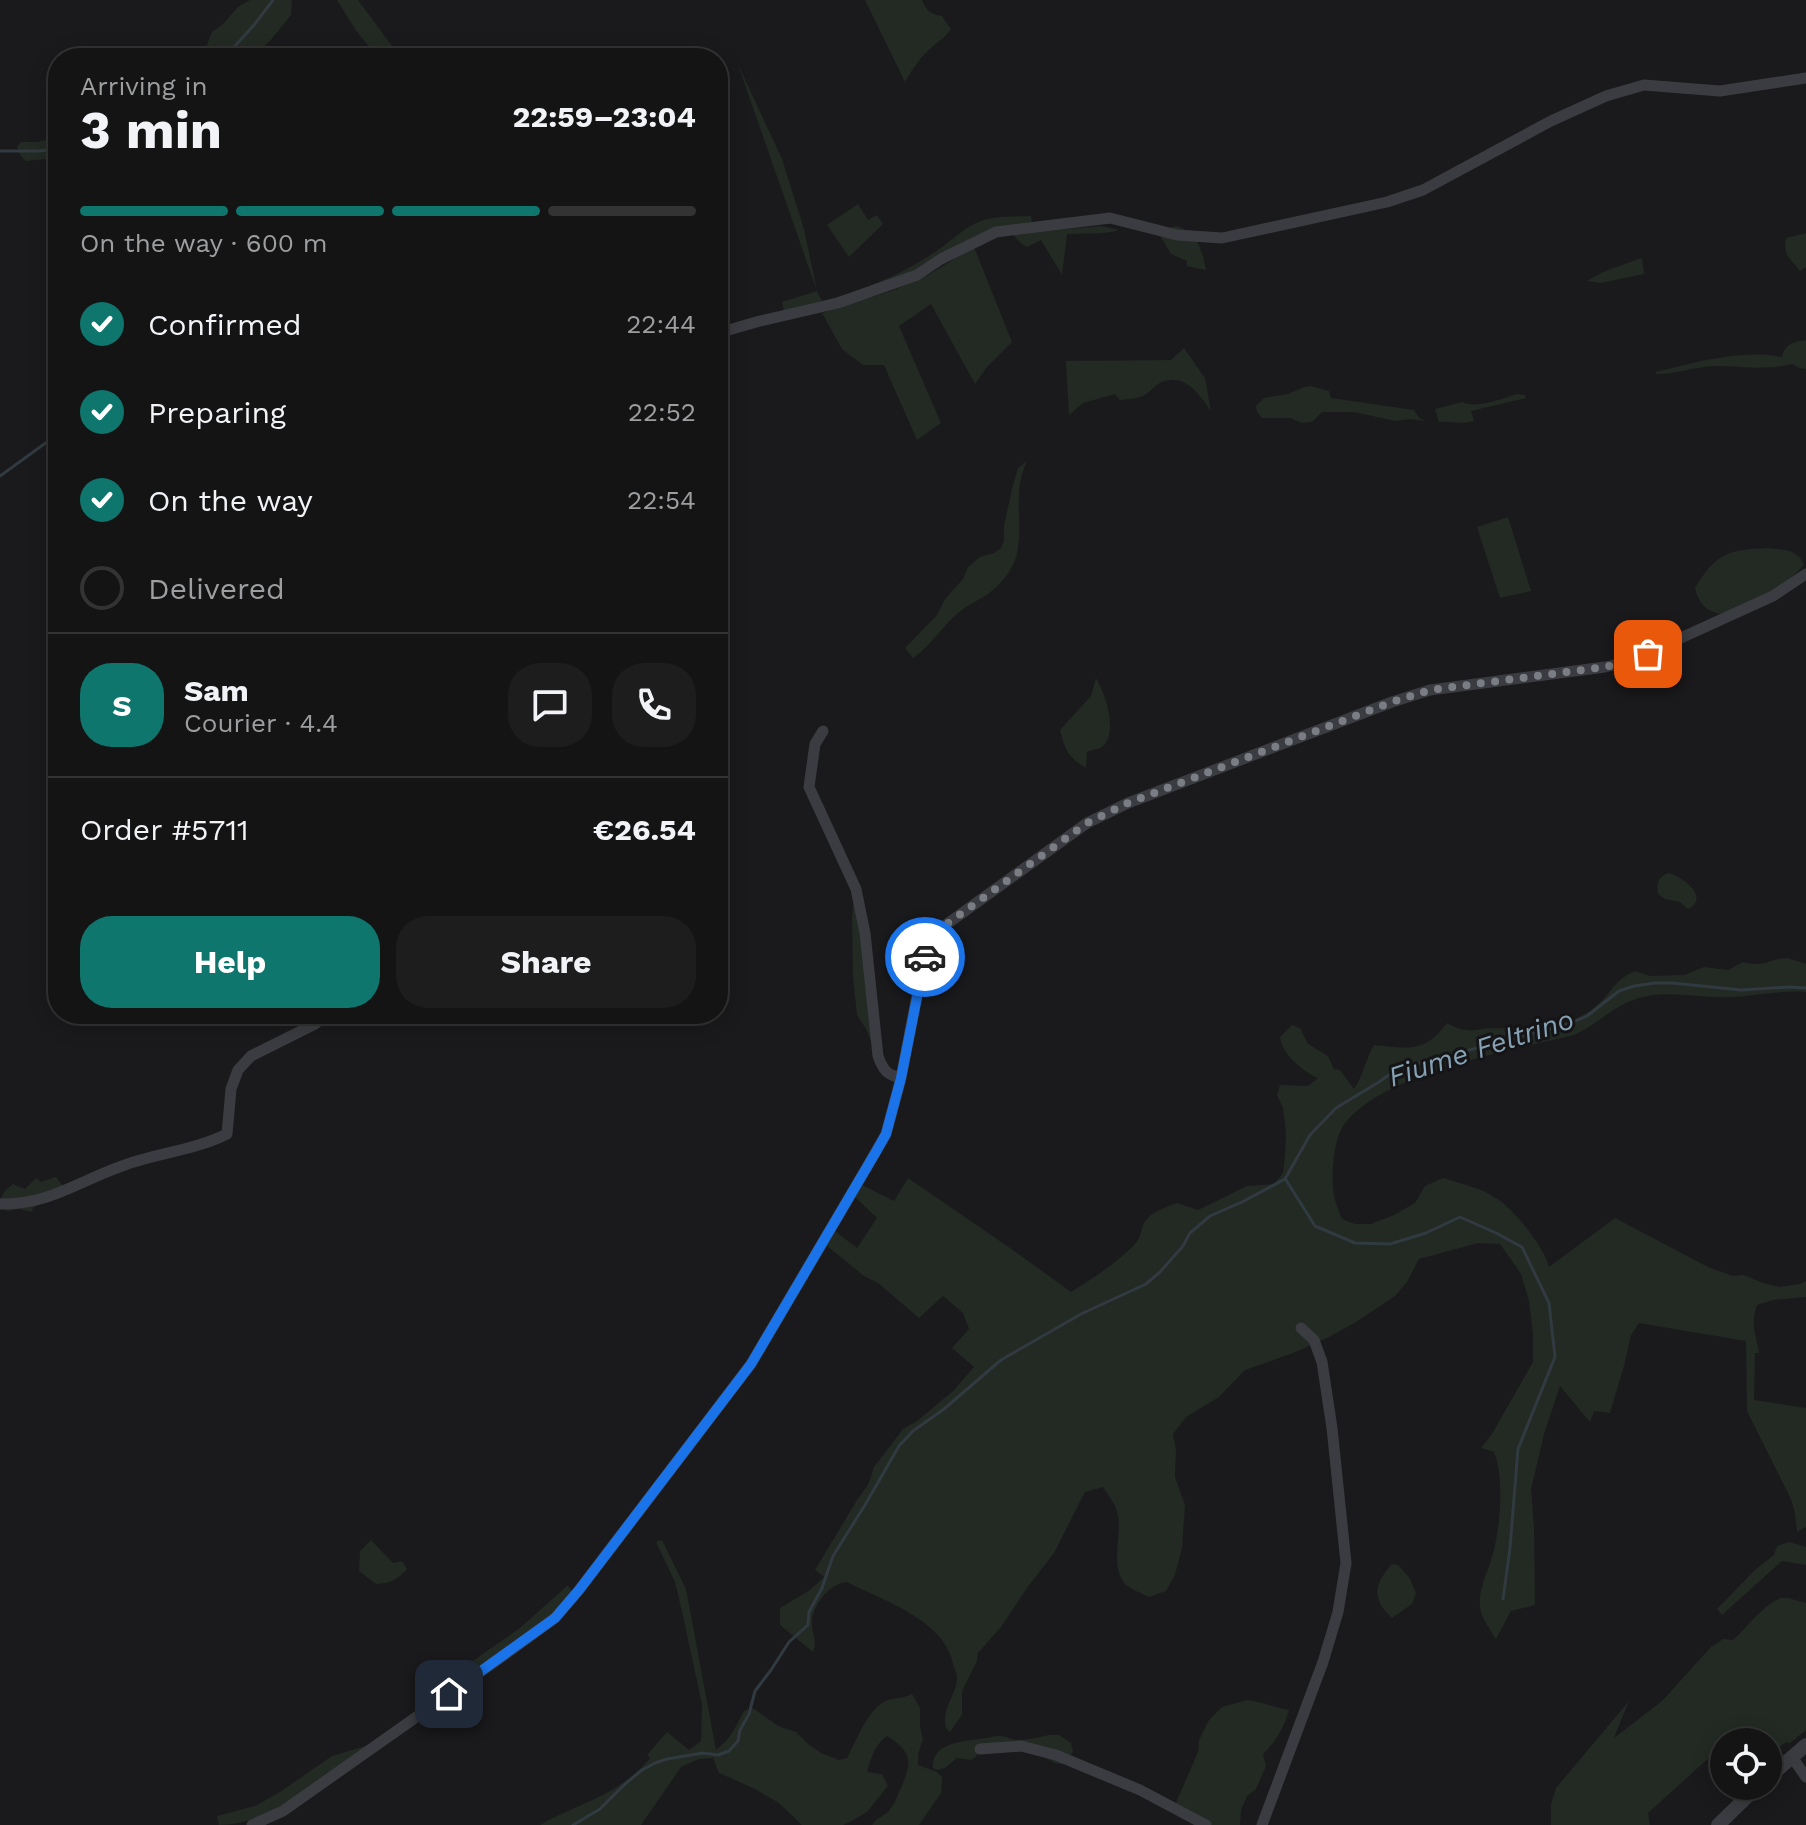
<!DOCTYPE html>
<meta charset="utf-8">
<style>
:root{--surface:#141415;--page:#1d1d1e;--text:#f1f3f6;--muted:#9d9ea0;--line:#333334;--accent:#0f766e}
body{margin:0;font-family:"Work Sans",sans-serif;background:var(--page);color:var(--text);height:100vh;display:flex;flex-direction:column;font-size:30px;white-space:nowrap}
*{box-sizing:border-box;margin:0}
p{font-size:26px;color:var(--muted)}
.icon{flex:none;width:44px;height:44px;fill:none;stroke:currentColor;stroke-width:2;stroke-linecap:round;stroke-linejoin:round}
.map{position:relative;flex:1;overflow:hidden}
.drawer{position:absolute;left:48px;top:48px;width:680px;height:976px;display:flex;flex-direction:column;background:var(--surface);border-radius:32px;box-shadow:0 4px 20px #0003,0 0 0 2px var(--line)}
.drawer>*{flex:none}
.buttons{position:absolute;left:1710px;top:1728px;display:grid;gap:16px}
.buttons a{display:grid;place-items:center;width:72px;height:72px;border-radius:50%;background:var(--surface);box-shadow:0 4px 20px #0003,0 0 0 2px var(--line);font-size:40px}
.pin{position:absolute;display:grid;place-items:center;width:68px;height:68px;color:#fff;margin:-34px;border-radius:16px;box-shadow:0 4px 12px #0006}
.courier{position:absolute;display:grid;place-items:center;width:80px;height:80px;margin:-40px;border:6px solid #1a73e8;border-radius:50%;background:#fff;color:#222;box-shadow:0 2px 10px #0007}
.headline em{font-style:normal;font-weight:700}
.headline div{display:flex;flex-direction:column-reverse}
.headline{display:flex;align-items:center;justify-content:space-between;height:136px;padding:0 32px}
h1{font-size:52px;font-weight:700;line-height:60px}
.bar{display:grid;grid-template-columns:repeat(4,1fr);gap:12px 8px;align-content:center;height:96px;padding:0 32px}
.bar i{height:10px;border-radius:6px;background:var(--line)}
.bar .on{background:var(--accent)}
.bar p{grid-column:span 4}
.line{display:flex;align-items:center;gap:20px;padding:0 32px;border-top:2px solid var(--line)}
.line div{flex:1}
.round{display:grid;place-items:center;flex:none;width:84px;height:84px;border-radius:32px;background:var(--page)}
ol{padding:0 32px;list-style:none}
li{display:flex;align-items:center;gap:24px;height:88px}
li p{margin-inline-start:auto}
li .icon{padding:8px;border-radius:50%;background:var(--accent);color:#fff;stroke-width:4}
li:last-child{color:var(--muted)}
li i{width:44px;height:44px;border:4px solid var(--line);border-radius:50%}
.action{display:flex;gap:16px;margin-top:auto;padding:16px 32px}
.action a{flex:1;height:92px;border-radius:32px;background:var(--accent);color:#fff;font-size:32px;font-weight:700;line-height:92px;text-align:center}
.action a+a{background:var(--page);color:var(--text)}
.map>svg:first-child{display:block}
.green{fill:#222a23}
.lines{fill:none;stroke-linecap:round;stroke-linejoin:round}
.stream{stroke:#303a40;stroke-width:3}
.minor{stroke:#3b3c41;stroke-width:11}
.tertiary{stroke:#3b3c41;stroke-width:14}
.done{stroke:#7a7d83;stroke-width:8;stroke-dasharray:0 14.4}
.route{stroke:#1a73e8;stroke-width:10}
.labels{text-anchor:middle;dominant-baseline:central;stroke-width:6;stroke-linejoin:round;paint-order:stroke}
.water-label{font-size:28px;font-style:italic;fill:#86a1b4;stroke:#151517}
</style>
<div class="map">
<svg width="1806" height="1825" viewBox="0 0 1806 1825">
<rect width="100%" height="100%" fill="#1a1a1c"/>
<path class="green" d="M250,0h42l-1,15 -21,26 -20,17h-48l10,-26 11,-8 15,-17z
M337,0h21l43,58h-23l-23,-29z
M865,0h57c4,11 9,14 20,16l9,13c-6,9 -12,12 -20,19 -11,9 -19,22 -26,34z
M737,62l45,97 22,70 13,62 5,10c41,-10 78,-26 113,-49 14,-9 26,-22 41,-29 15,-8 38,-6 55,-7l1,7 -40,9 -78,43 -55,21 -75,15 -2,-9 35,-11z
M58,137v21l-32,3 -5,-5 -4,-9 4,-5h16z
M858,204l10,16 9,-5 6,9 -34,33 -22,-32z
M1101,226l18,4c-14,5 -36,3 -52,4l-5,41 -21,-35 -14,7 -5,-3 -10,-10z
M1176,226c22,6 26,24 30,44l-19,-4v-5l-16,-7 -10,-17 5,-8z
M1806,233v34l-6,4c-10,-14 -17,-14 -14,-33z
M974,247l38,95 -25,25 -12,17 -44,-80 -32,22 42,97 -24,17 -33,-75h-21l-21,-16 -20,-36 72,-23 34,-15z
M1642,258l2,16 -43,9 -14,-2c16,-11 36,-16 55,-23z
M1806,340v29l-7,-1 -7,-4c-30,7 -48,2 -78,2 -20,1 -38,8 -58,8v-2c41,-10 85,-23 126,-15 3,-13 11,-15 24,-17z
M1184,348l21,30 6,33c-11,-17 -28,-40 -51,-28 -6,3 -10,9 -15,12 -7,4 -17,4 -25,5l-5,-6 -32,9 -14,12 -3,-54 105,-1z
M1311,386l18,5 2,7 83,12 5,8 7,3 -16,-2 -15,2 -41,-9h-32l-10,10 -10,1 -12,-5h-28l-5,-6 -1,-6 8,-8 24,-4 16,-7z
M1517,394l8,1 1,3 -55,13 3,10c-13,4 -22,0 -35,1l-4,-13 27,-7c15,7 39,-3 55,-8z
M1027,461c-15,33 -4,55 -9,87 -2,18 -15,35 -30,46 -8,6 -18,9 -26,16 -19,14 -30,35 -49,48l-8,-10 32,-33 8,-16 18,-20 5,-12 12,-10 14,-4 7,-5 3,-8v-14l8,-37 6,-21z
M1508,517l23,74 -31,7 -23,-71z
M1768,548c15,2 30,1 36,17 -6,6 -12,12 -19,17 -7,6 -53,31 -60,32 -17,0 -27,-11 -30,-26 22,-36 33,-38 73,-40z
M1096,678c9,15 21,50 9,66 -4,6 -12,5 -18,8l-1,16c-18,-11 -21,-18 -26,-38l31,-34z
M1668,873c14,3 43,24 20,36l-8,-7 -15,-3 -7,-5c-2,-10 0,-17 10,-21z
M854,891l9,48 11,109 -8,-19 -9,-14 -4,-38 -1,-58z
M1787,958l19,6v28c-25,-2 -50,4 -74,5 -31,2 -64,-8 -93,1 -25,7 -42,27 -65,37 -61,15 -198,39 -232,93 -9,15 -11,50 -8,67 1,8 5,16 8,24l13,5h16l23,-9 21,-12 10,-17 18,-8c17,5 38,10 53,20 17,10 49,50 53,69l66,-49 93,49 25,9 11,-1 19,8 16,4 21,-3 6,-3v16l-33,3 -16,5c-7,22 -1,27 2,48h-4l-1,47 52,8v119l-9,5 -2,-19 -4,-14 -44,-88 -1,-70 -107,-18 -8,12 -7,31 -14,47 -16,-2 -4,11 -30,-36 -16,48 -13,55 3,39 1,77 -24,6 -15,28c-5,-8 -12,-18 -15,-27 -5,-19 6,-37 11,-55 8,-26 13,-79 2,-105l-13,-4 11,-14 41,-72v-28l-4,-33 -8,-27 -21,-30 -22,-1 -59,16 -12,23 -12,14 -39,26 -29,16 -34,15 -48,17 -26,27 -33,20 -13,17 3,16 -1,27 10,28 -3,43 -7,27 -9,16 -17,6c-7,-4 -17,-7 -23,-12 -17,-18 -4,-49 -8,-70 -2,-10 -9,-19 -15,-28l-18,5 -31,61 -27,35 -26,39 -23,26 -1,8 -15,30v24l-12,17 -4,-4c-5,-18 8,-30 11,-47 1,-7 -3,-12 -4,-18 -9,-43 -71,-63 -106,-81 -18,1 -37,26 -35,44 1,10 5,15 1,26l-33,-27v-17l30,-18 14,-13 -9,-7 42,-70 11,-15 6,-18 29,-38 14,-8 36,-30 21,-24 -22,-19 17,-19 -6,-16 -20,-17 -24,22 -41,-35 -14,-7 -38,-31 9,-14 22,17 20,-30 -22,-21 7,-12 32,16 14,-23 105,72 58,42c22,-14 44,-28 62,-46 8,-7 7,-14 11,-23 6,-11 22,-16 33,-20l21,7 49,-24 27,-2 9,-11 2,-18 1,-23 -3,-24 -6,-13 3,-10 28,1 10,-8c-15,-6 -37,-25 -38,-41l12,-12 8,3 8,16 20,12 6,13 6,1 14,19c10,-15 11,-29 20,-44 34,3 50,9 73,-22 21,12 25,6 47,5 8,0 16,1 24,1 26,0 56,-5 76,-21 17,-13 19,-28 41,-37l15,5 34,-1 20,-8 24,3 15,-8c23,6 24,-3 44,-4z
M56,1177l6,8 -2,5 -27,18 -1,4 -13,-3 -11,2 -7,-3c-1,-12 2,-17 12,-24l12,5 11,-11 5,4z
M371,1540l22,23 9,-2 5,8c-10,11 -16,14 -31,15l-17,-13 1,-20z
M662,1540l24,49 30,161c17,-14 18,-21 28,-39l9,-3 25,18 18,6 12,12 13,9 18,7 8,-2c10,-18 18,-43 35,-55 9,-6 21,-4 30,-9l8,14v19l3,12 -5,15v11l19,7 5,5 -1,16 -22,32h-47c5,-8 14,-9 19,-17 4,-4 6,-12 9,-18 12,-27 14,-37 -13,-54 -12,9 -16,21 -20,36l15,2 6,12 -21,26 -19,11 -5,2h-41l-23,-22 -26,-15 -34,-15 -6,-15 -14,1 -18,8 -40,58h-101c39,-22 80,-30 110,-67l-3,-3 20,-23 22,18 12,-9 1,-37 -19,-88 -8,-34 -19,-40z
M1789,1542l17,5v18l-24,-4 -60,54 -5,-6 38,-39 19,-15 3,-9z
M1392,1564l6,1 11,12 7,16 -4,11 -20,14c-21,-19 -18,-34 0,-54z
M568,1585l4,7 -21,24 -99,72 -8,-7 76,-53z
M1781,1598h7l18,5v127l-16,13 -4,-1 -18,14v-14h-44v15l-9,-9 -4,8 -63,57 2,12h-99v-21l5,-16 73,-87 -15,37 48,-37 49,-54 12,-8 10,1c16,-14 28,-34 48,-42z
M1247,1700c15,2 27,7 42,10 -5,18 -13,31 -26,44l3,12 -10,23 -9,7 -6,14 -1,15h-28l-37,-20 23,-53 1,-12 10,-20 13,-13z
M1049,1735h10l12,8 2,9 -6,10 -5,2 -7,-1 -23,-12h-54l-2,6 -5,3 -14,-2 -12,10 -7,2 -5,-2c-2,-25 30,-27 48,-29 6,-1 12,-3 19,-3 7,0 11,4 18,4 10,0 21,-3 31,-5z
M369,1745c-42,30 -96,80 -150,80l-2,-9 38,-10 25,-14 52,-36z"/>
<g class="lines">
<path class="stream" d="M224,58l30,-33 19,-25
M0,151h39l19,-2
M0,476l58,-42
M1286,1180l29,46 40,17 35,1 36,-11 34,-16 36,16 26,14 27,56 6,54 -37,92 -8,99 -7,51
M573,1825l27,-16 25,-25 17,-14 13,-7 12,-4 36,-6 15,2 11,-4 9,-10 2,-11 9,-16 6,-23 16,-21 18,-28 19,-17 1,-13 13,-24 11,-32 32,-51 34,-59 14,-15 31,-22 57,-49 80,-46 65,-30 14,-12 23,-26 7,-13 20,-17 32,-14 43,-23 25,-44 26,-27 43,-26 18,-13 172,-45 18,-8 32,-25 15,-5 21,-3h17l69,7 48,-3 17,1"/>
<path class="minor" d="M718,333l42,-12 78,-18 79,-28 24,-16 55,-27 114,-14 67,17 45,3 165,-36 36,-12 128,-69 55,-25 38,-11 76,6 86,-13
M823,731l-8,13 -6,43 47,102 9,44 13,123c5,14 9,19 23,22
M0,1204c50,1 80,-24 125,-39 33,-12 70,-15 102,-31l4,-45 7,-19 13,-14 64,-32 12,-10
M980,1749l41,-3 35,9 84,35 66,35
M1792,1757l14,20
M252,1825l31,-14 217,-153 55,-40 24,-28 172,-226 116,-197 19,-33 15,-56 26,-134 13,-15 147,-106 41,-20 264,-101 38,-12 175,-23 23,-5 145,-66 33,-22
M1262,1825l61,-163 15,-50 8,-49 -14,-135 -10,-66 -8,-22 -13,-12"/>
<path class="tertiary" d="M1768,1778l38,-33
M1718,1825l40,-39"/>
</g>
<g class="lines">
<path class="done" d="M925,957l2,-13 13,-15 147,-106 41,-20 264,-101 38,-12 175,-23 23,-5 20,-8"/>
<path class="route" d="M449,1694l106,-76 24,-28 172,-226 126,-214 9,-16 15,-56 24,-121"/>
</g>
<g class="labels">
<g class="water-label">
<text transform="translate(1481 1048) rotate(-18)">Fiume Feltrino</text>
</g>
</g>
</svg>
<div class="buttons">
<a><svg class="icon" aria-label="locate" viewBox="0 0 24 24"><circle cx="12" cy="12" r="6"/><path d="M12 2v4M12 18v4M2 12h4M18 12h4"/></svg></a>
</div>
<div class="pin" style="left:1648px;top:654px;background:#ea580c"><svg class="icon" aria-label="bag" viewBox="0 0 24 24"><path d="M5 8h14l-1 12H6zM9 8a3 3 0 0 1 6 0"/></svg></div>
<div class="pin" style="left:449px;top:1694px;background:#1f2937"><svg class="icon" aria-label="home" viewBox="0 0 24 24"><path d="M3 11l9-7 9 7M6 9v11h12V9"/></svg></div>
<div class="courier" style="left:925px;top:957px"><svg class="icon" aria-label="car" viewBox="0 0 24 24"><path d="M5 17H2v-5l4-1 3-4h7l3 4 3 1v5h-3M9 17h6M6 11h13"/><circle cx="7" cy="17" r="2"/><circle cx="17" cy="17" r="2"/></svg></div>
<section class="drawer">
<div class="headline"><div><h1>3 min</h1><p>Arriving in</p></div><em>22:59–23:04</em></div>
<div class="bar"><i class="on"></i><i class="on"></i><i class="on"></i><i></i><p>On the way · 600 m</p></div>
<ol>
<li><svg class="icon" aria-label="check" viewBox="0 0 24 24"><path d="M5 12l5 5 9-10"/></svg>Confirmed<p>22:44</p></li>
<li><svg class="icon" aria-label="check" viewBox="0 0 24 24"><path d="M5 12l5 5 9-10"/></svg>Preparing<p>22:52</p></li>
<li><svg class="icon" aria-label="check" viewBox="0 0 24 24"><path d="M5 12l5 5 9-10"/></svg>On the way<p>22:54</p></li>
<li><i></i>Delivered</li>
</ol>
<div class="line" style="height:144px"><b class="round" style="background:var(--accent);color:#fff">S</b><div><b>Sam</b><p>Courier · 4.4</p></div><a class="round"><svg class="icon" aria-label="chat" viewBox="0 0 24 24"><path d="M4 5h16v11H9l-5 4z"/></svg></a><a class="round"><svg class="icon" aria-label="phone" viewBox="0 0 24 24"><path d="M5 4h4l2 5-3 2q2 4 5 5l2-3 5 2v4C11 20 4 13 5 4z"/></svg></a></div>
<div class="line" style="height:104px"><div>Order #5711</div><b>€26.54</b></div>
<div class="action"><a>Help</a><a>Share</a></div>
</section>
</div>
